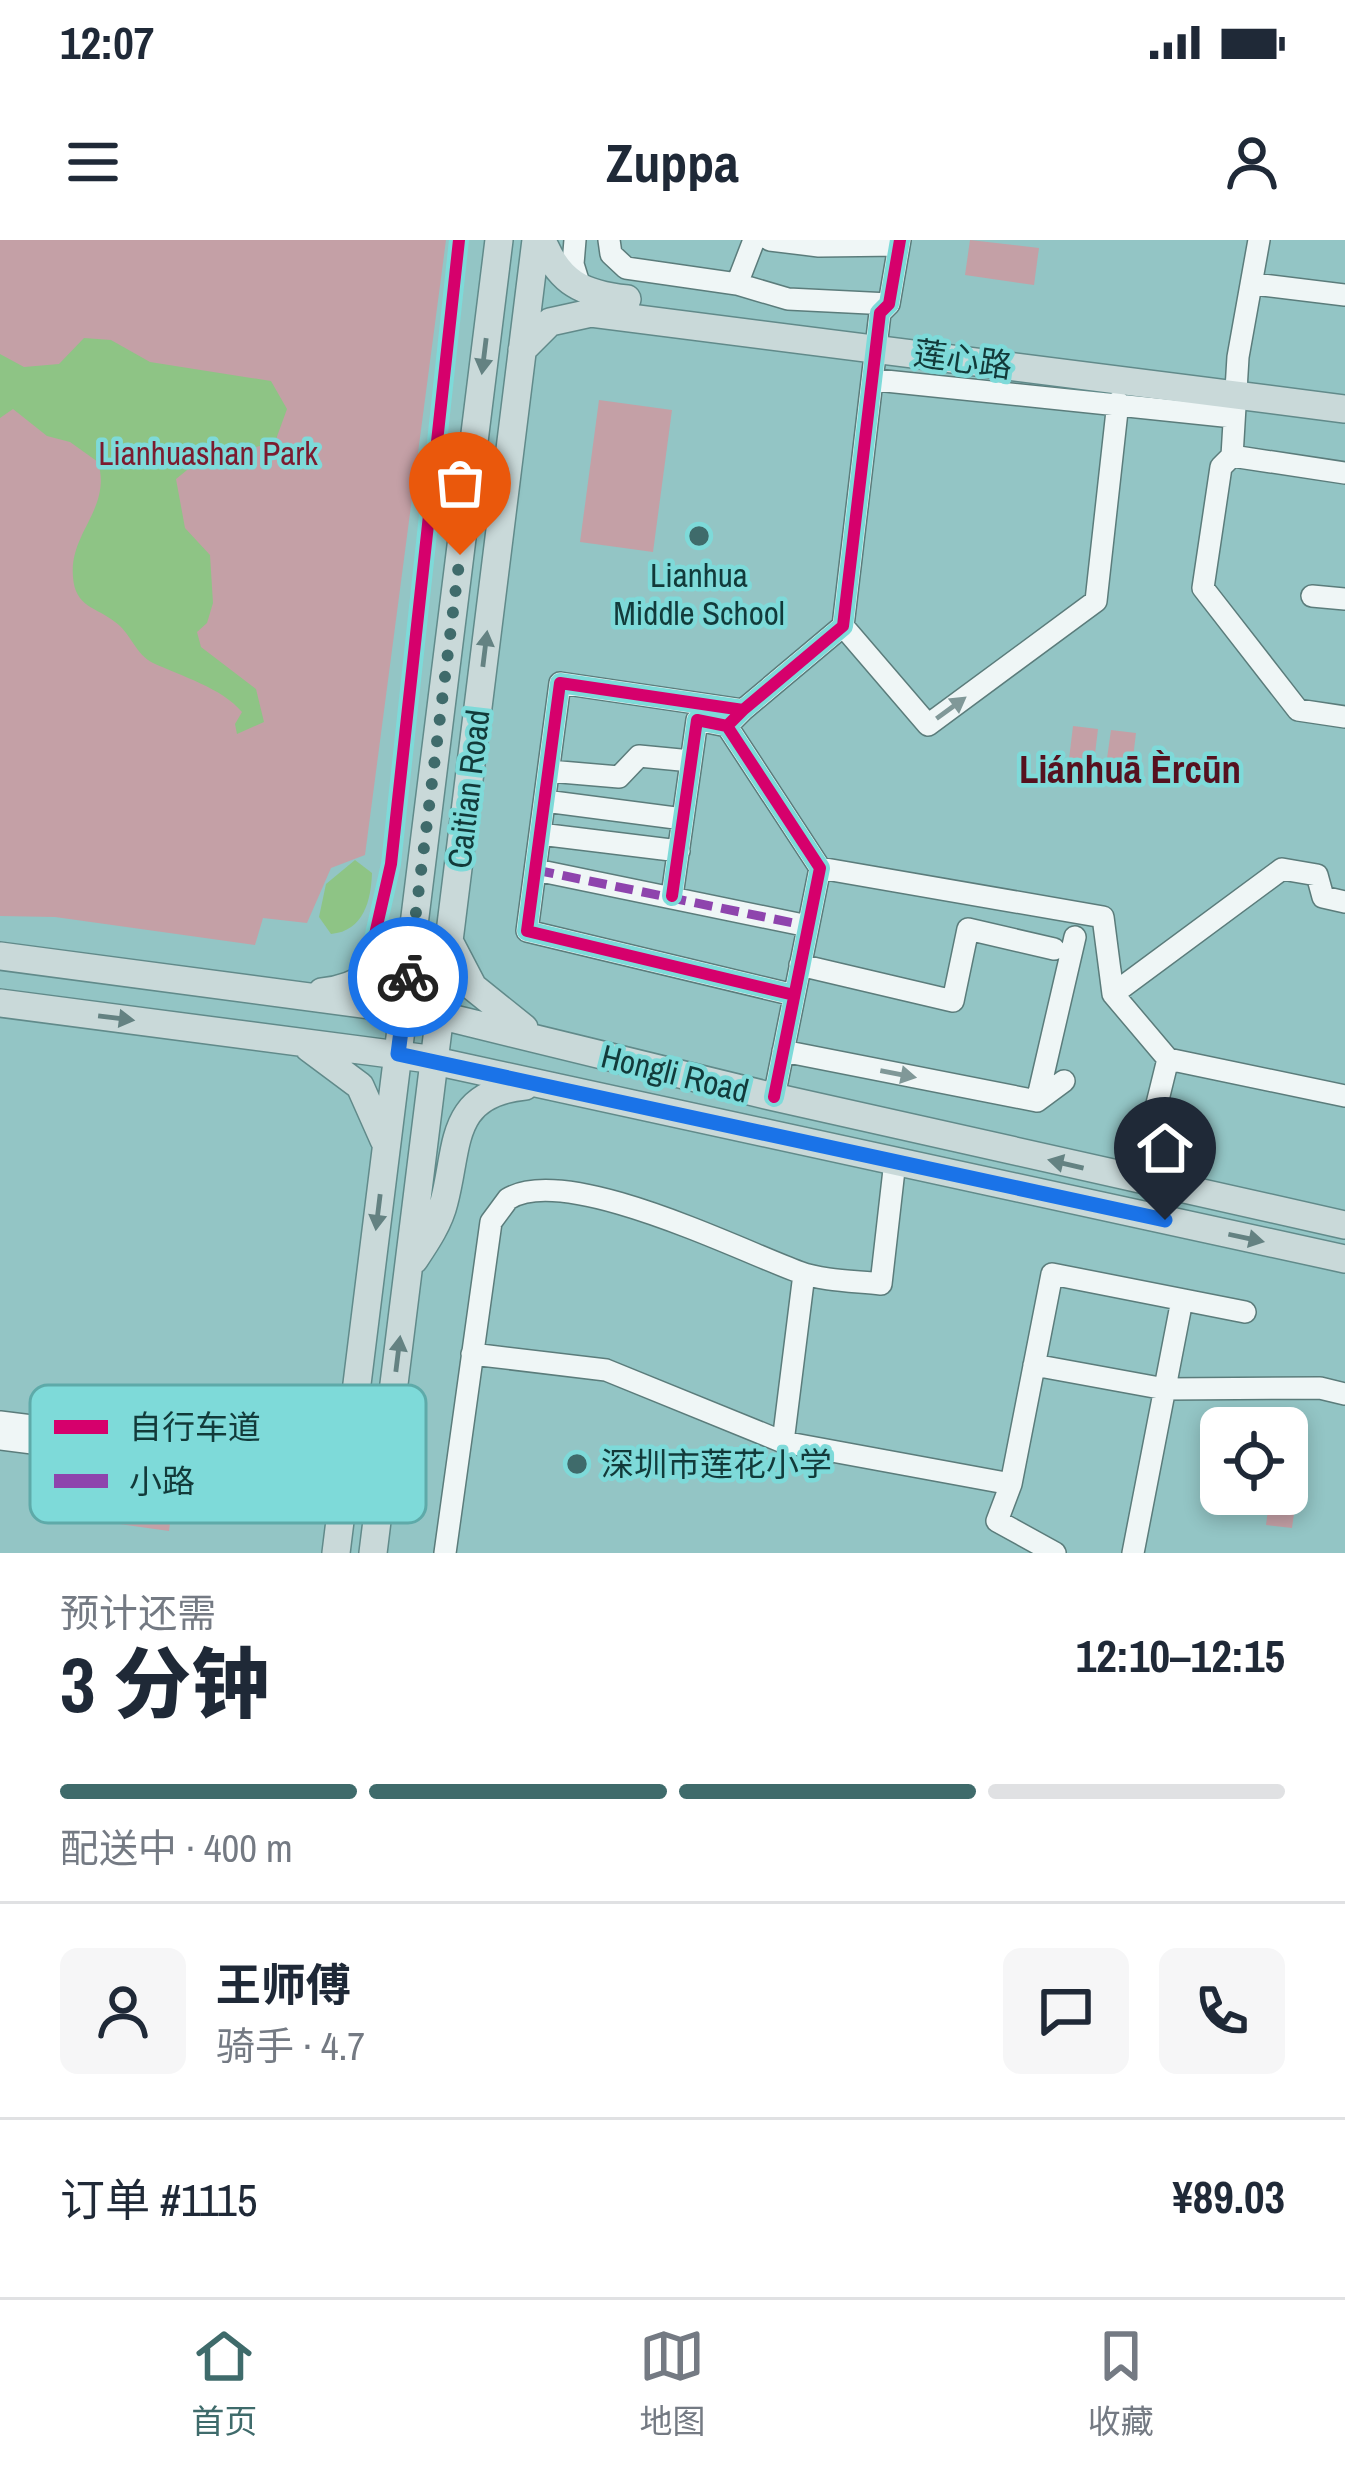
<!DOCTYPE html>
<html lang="zh">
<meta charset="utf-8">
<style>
:root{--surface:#fff;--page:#f6f6f7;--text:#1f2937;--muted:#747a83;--line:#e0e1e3;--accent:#3f6b6b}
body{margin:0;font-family:"Archivo Narrow","Noto Sans SC",sans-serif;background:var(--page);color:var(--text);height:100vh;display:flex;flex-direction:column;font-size:45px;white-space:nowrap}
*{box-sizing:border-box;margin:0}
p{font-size:39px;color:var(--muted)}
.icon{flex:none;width:66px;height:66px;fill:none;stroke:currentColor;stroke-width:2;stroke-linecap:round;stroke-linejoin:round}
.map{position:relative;height:1313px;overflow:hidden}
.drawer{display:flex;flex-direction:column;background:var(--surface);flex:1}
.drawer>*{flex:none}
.buttons{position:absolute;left:1200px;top:1167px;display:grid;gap:24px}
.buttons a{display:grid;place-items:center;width:108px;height:108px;border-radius:18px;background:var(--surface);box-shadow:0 6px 18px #0003;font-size:60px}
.pin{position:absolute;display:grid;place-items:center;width:102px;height:102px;color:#fff;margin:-123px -51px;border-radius:50% 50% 50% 0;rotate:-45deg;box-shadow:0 0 12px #0007}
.pin .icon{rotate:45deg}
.courier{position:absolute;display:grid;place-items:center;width:120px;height:120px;margin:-60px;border:9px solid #1a73e8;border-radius:50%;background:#fff;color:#222;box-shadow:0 3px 15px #0007}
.headline em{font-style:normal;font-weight:800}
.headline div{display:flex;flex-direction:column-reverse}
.headline{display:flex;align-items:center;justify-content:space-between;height:204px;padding:0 60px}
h1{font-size:78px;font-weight:800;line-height:90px}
.bar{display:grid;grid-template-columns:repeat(4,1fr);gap:18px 12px;align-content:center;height:144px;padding:0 60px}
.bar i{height:15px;border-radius:9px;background:var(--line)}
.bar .on{background:var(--accent)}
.bar p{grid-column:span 4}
.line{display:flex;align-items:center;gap:30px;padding:0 60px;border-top:3px solid var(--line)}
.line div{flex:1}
.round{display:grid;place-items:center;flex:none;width:126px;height:126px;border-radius:18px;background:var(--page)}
.status{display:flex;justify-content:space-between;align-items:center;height:84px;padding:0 60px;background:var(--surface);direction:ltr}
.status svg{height:33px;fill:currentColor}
header{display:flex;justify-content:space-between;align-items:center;height:156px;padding:0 60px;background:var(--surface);font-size:54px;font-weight:800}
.tab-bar{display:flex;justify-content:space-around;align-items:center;height:168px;border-top:3px solid var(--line);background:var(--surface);font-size:33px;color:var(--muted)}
.tab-bar a{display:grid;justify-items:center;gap:6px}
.tab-bar .on{color:var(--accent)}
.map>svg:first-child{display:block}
.green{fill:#c4a0a6}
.water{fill:#8ec485}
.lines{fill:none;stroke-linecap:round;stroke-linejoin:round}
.minor-casing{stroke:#5b7c7b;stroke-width:24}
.major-casing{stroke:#618a8a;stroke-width:30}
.minor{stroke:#eff6f6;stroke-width:21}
.major{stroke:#c9d9d9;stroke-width:27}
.quiet{stroke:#8e44ad;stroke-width:9;stroke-dasharray:18 9;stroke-linecap:butt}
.cycleway-casing{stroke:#7edad9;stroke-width:20}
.cycleway{stroke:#d6006c;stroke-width:12}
.oneway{fill:#648282}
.oneway2{fill:#809898}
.done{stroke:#3f6b6b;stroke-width:12;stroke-dasharray:0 21.6}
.route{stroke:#1a73e8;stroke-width:15}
.poi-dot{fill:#3f6b6b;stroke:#7edad9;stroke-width:4.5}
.labels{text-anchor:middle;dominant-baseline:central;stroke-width:9;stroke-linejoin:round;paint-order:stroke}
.street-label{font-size:33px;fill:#123a3a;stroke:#7edad9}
.park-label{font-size:33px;fill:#7c1b2f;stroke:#7edad9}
.poi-label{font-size:33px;fill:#123a3a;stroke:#7edad9}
.quarter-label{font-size:39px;font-weight:bold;fill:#56111f;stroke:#7edad9}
.key{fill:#7edad9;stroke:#5eaaa9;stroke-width:3}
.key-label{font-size:33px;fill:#123a3a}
</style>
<div class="status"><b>12:07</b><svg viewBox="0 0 49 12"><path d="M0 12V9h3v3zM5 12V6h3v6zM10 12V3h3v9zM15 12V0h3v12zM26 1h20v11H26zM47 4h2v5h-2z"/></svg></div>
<header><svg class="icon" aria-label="menu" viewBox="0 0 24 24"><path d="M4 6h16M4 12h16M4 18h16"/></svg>Zuppa<svg class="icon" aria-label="person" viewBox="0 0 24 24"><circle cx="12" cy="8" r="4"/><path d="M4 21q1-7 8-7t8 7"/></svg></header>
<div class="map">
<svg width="1345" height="1313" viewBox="0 0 1345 1313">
<rect width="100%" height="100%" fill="#93c5c5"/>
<path class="green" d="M0,0h446l-81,615 -34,13 -24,55 -44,-5 -8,27 -200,-28 -55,-1z
M970,0l69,8 -5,37 -69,-10z
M599,160l73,10 -19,142 -73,-10z
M1073,486l25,3 -6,50 -25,-3z
M1111,490l25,3 -6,50 -26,-3z
M1287,1236l12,2 -7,50 -26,-3 4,-31h17z
M123,1262l49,7 -3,22 -50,-7z"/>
<path class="water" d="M84,98l27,2 39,22 121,19 16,28 -12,33 -78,20 -21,17 9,49 25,27 3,48 -6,20 -10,9 4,15 55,42 8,33 -27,12 -2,-10 7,-12c-20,-24 -61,-36 -89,-49 -17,-8 -23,-31 -38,-41 -19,-15 -40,-15 -42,-45 -4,-45 39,-68 25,-115l-28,-20 -23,-6 -34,-27 -13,9v-64l24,13 35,-3z
M355,620l17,13c-1,27 -8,58 -41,61l-12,-17 7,-33z"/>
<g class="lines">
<g class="minor-casing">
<path id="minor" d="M575,0l-2,24 8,26
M609,0l2,14 15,14 111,16 51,15 101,5
M770,0l49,6 80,-1
M1259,0l-21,117 -6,99 -11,11 -18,121 95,122 47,7
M737,44l17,-44
M1254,44l91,11
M876,140l357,37
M1232,216l113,17
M1312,356l33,3
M843,386l85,99 168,-124 22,-199
M743,470l-16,16 93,142 -46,229
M549,531l70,6 20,-21 52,5
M545,561l138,18
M540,594l139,17
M820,628l283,49 10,77 -3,-24
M536,630l272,56
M672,656l25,-176 30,6
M1345,662l-22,-5 -6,-22 -35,-6 -169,125 55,65 177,37
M800,725l153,36 15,-72 86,20
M794,755l-267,-64 33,-248 183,27 100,-84 37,-313 9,-9 11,-64
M783,811l254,50 27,-20
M1037,861l38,-164
M1138,941l30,-122
M472,1114l134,16 177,72 228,42 41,-210 193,38
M1034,1125l131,24 155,-1 25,6
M0,1182l298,37 31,-11 22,-27
M0,1199l305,39 24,18 11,24
M783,1202l21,-168
M1011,1244l-14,37 58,32
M445,1313l46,-331 17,-23c57,-36 231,51 291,73 24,9 56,9 82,12l14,-123
M1133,1313l49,-253"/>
</g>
<g class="major-casing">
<path id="major" d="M542,0c17,43 41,54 85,59
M522,110l28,-28 41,-9 754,96
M449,701l24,46 51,41
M0,716l430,57 344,84 571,128
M322,752c38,-4 71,-27 87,-61
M0,763l421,55 924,201
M309,808l51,38 24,54
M414,1020c12,-18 25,-37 30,-58 15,-56 4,-108 81,-116
M336,1313l163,-1313
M373,1313l163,-1313"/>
</g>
<use href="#minor" class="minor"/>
<use href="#major" class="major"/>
<path class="quiet" d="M536,630l272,56"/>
<g class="cycleway-casing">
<path id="cycleway" d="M743,470l-16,16 93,142 -46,229
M672,656l25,-176 30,6
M371,712l20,-88 68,-624
M794,755l-267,-64 33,-248 183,27 100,-84 37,-313 9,-9 11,-64"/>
</g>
<use href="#cycleway" class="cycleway"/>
</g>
<defs><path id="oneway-solid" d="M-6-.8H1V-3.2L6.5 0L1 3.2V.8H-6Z" transform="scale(3)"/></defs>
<g class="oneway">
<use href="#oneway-solid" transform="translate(484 116) rotate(97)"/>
<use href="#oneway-solid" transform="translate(485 409) rotate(-83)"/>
<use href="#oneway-solid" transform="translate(116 778) rotate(7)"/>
<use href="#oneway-solid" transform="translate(1066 924) rotate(-167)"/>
<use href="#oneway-solid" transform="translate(378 972) rotate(97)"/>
<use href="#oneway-solid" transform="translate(1246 998) rotate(12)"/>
<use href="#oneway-solid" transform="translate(398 1114) rotate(-83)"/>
</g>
<g class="oneway2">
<use href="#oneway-solid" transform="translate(951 468) rotate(-36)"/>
<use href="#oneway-solid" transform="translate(898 834) rotate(11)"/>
</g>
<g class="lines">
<path class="done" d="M408,737l52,-422"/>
<path class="route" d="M408,737l-10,77 767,166"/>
</g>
<g class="poi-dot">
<circle cx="699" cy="296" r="12"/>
<circle cx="577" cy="1224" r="12"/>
</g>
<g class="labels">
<g class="street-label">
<text transform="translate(963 119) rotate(8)">莲心路</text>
<text transform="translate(468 549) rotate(-83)">Caitian Road</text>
<text transform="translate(675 833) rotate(14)">Hongli Road</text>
</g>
<g class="park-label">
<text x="208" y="213">Lianhuashan Park</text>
</g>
<g class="poi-label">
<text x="699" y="335">Lianhua<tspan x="699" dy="38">Middle School</tspan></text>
<text x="601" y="1224" text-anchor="start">深圳市莲花小学</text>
</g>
<g class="quarter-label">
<text x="1130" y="529">Liánhuā Èrcūn</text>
</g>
</g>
<rect x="30" y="1145" width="396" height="138" rx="18" class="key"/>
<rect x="54" y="1180" width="54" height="14" fill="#d6006c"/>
<rect x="54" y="1234" width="54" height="14" fill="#8e44ad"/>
<g class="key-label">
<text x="129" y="1199">自行车道</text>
<text x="129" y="1253">小路</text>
</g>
</svg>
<div class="buttons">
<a><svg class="icon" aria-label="locate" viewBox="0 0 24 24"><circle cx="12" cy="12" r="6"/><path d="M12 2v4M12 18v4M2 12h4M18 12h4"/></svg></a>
</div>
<div class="pin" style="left:460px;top:315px;background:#ea580c"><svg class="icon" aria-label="bag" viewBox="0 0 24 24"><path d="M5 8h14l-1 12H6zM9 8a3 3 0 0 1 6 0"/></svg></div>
<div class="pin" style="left:1165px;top:980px;background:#1f2937"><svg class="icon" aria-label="home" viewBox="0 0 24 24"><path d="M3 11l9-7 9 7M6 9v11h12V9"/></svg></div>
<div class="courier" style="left:408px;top:737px"><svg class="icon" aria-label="bike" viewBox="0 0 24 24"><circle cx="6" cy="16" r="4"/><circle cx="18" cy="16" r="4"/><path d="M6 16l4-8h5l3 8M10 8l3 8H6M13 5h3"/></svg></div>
</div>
<section class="drawer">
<div class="headline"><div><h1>3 分钟</h1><p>预计还需</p></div><em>12:10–12:15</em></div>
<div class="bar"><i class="on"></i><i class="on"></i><i class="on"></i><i></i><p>配送中 · 400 m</p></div>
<div class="line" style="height:216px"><a class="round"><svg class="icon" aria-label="person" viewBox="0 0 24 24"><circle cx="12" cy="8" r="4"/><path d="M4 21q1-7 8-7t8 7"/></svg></a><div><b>王师傅</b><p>骑手 · 4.7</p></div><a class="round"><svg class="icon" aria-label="chat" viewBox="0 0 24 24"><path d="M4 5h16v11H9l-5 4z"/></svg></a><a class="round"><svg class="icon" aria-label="phone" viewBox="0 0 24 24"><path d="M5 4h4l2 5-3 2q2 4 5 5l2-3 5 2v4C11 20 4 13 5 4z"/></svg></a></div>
<div class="line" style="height:156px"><div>订单 #1115</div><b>¥89.03</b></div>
</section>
<nav class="tab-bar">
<a class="on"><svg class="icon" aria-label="home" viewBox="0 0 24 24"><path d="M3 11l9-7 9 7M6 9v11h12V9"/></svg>首页</a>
<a><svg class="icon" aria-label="map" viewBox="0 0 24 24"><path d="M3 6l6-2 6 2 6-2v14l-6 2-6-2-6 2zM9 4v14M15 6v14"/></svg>地图</a>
<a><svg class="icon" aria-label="saved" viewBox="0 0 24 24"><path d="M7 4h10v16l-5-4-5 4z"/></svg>收藏</a>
</nav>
